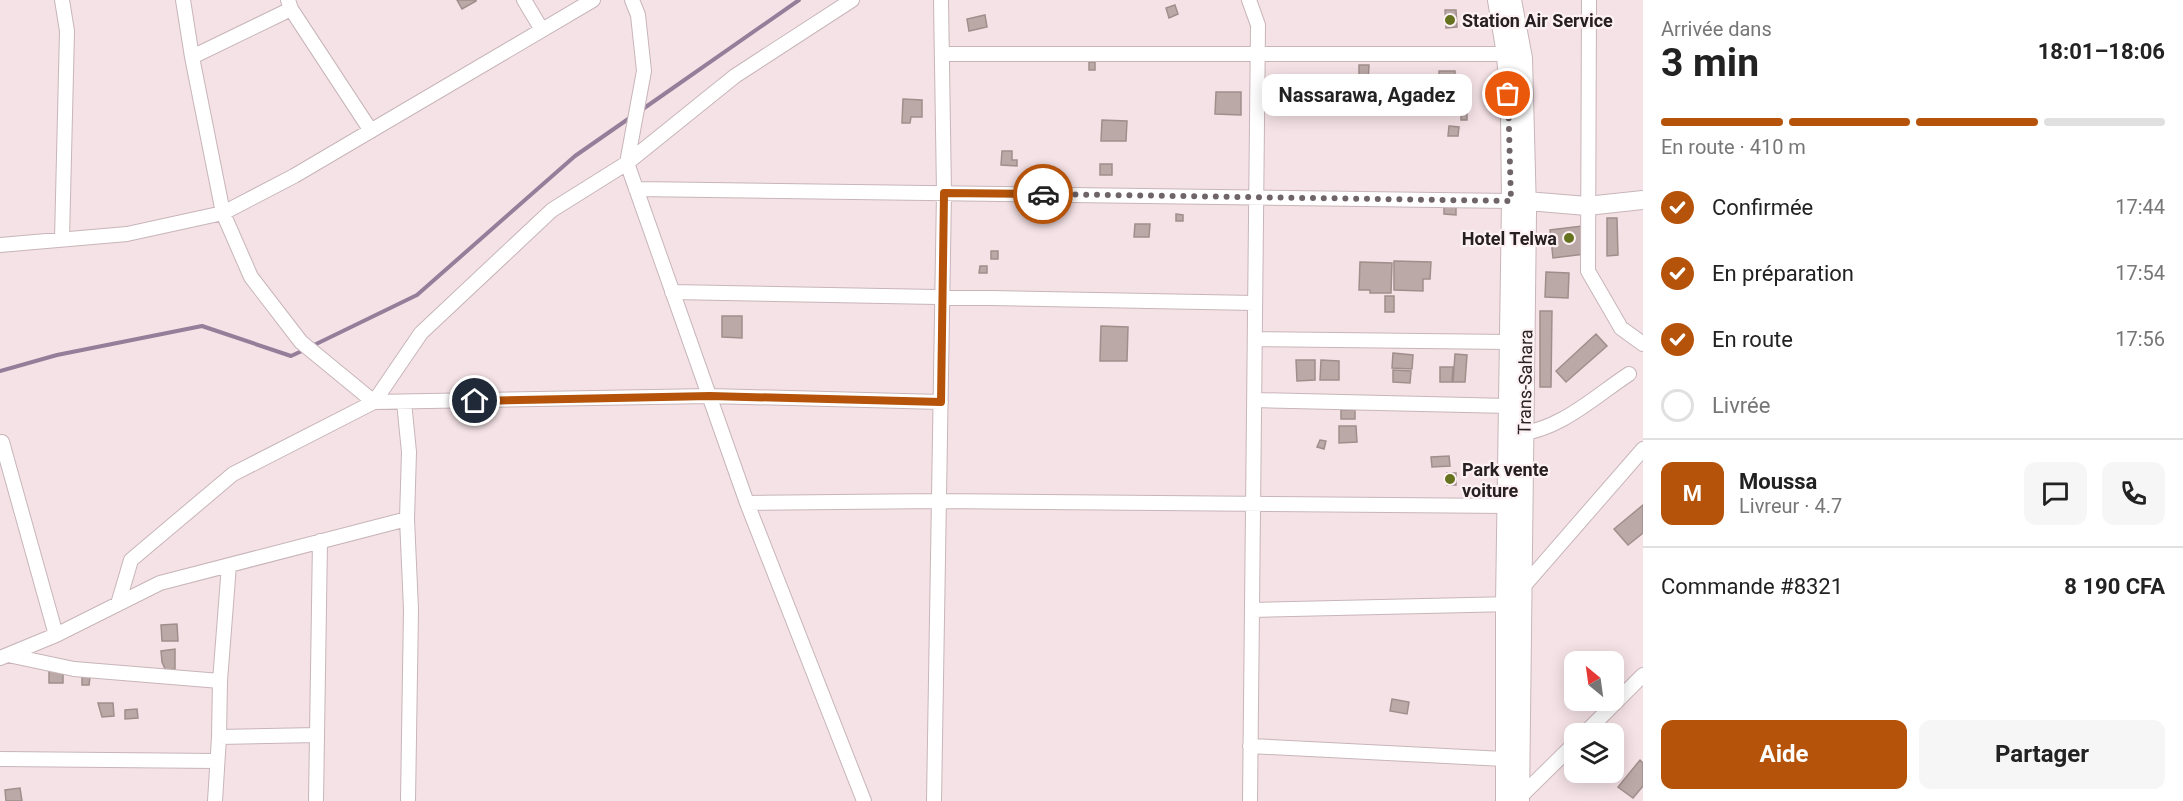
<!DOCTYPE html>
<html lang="fr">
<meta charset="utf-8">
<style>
:root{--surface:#fff;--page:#f6f6f6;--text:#222;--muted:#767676;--line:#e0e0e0;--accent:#b45309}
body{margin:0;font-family:Roboto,sans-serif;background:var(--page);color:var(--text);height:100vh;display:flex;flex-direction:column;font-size:22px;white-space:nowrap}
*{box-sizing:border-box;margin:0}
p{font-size:20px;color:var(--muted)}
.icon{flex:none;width:33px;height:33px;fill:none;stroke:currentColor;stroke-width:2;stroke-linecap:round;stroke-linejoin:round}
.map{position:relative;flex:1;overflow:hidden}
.details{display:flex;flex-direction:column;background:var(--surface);width:540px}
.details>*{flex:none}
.needle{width:39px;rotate:331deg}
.tools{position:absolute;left:1564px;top:651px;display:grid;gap:12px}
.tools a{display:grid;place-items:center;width:60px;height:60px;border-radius:12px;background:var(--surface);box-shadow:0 3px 15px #0003;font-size:30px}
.pin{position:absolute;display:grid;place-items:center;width:51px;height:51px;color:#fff;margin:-26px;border:3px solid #fff;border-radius:50%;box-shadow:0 2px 6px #0007}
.courier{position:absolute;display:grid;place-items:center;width:60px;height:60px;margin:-30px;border:4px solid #b45309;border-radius:50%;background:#fff;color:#222;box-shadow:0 2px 8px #0007}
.bubble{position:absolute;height:42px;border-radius:12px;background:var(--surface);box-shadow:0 3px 15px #0003;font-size:20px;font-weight:700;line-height:42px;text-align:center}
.overview em{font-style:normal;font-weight:700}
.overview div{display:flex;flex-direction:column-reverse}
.overview{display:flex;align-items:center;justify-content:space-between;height:102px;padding:0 18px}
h1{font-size:39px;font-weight:700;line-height:45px}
.bar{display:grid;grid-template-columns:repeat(4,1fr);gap:9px 6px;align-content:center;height:72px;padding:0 18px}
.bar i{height:8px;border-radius:4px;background:var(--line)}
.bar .selected{background:var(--accent)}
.bar p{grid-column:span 4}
.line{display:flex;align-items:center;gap:15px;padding:0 18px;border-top:2px solid var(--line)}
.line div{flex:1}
.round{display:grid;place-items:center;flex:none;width:63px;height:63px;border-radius:12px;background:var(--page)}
ol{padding:0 18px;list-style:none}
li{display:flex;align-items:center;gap:18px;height:66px}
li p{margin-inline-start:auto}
li .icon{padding:6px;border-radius:50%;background:var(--accent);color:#fff;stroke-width:4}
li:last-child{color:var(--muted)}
li i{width:33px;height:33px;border:3px solid var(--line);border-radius:50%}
.button{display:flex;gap:12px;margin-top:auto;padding:12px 18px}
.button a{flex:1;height:69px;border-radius:12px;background:var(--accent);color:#fff;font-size:24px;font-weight:700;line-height:69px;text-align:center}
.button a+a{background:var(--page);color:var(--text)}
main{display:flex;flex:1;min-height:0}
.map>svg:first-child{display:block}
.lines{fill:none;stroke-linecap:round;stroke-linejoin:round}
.stream{stroke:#947e9a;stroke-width:4}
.building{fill:#bba9a7;stroke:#a08e8c;stroke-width:1.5}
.minor-casing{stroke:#c7b5b9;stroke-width:16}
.major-casing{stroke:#c7b5b9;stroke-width:20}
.minor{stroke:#fff;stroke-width:14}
.major{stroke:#fff;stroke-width:18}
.done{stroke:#6f6467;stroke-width:6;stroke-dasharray:0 10.8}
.route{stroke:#b45309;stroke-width:8}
.poi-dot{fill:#65721e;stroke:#fdf1f4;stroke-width:2}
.labels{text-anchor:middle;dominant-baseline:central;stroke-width:4.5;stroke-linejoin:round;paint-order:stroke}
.poi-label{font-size:18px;font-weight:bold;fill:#272022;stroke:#fdf1f4;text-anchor:start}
.street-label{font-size:18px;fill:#272022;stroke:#fdf1f4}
</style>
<main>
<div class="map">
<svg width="1643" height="801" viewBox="0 0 1643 801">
<rect width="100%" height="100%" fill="#f5e2e6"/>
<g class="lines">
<path class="stream" d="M640,111l159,-111
M310,347l107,-52 158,-139 56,-39
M0,371l57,-16 145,-29 89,30 13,-6"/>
</g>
<path class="building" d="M457,0h19v1l-14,8z
M1175,5l3,9 -9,4 -3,-10z
M1445,10h11l1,17 -11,1z
M985,15l2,12 -18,4 -2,-12z
M1089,62h6v8h-6z
M1359,65h10l-1,18 -9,-1z
M1439,71h16v20h-16z
M1216,92h25v23l-26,-1z
M1442,93l21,1v11l-21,-1z
M903,99l19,1v17h-11l-1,6h-8z
M1461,109h6v11h-6z
M1102,120l25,1 -1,20h-25z
M1449,126l10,1 -1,9h-10z
M1002,151h10v9h5v6l-16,-1z
M1100,164h12v11h-12z
M1444,206l12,1v8l-12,-1z
M1176,214l7,1v6h-7z
M1607,218h10l1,37 -11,1z
M1135,224h15l-1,13h-15z
M1582,226l3,28 -32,4 -3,-28z
M991,251h7v8h-7z
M1394,261l37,1 -1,17h-7v12l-29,-1z
M1360,262l32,1 -1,30h-21v-3h-11z
M980,266h7v7h-8z
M1546,272l23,1 -1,25 -23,-1z
M1385,296h9v16h-9z
M1540,311h12l-1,76h-11z
M722,316h20v22l-20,-1z
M1101,326l27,1 -1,34h-27z
M1596,334l11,12 -41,36 -10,-11z
M1393,353l20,2 -1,14 -20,-1z
M1455,354l12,1 -2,27h-12z
M1296,360h19v20l-18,1z
M1321,360l18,1v19h-19z
M1440,367h13l-1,15h-12z
M1393,370l18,1 -1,12 -17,-1z
M1341,410h14v9h-14z
M1339,426h17l1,16 -18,1z
M1320,440l6,1 -2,8 -7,-2z
M1449,456l1,10 -18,1 -1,-10z
M1447,473h9v12h-9z
M1643,505v28l-15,12 -14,-16z
M177,624l1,17h-16l-1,-16z
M175,649v20l-9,2 -4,-9 -1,-11z
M49,671l14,1v11h-14z
M82,677h8l-1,8h-7z
M1392,699l17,3 -2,12 -17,-3z
M98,703h15l1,13 -12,1z
M137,709l1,9 -13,1v-9z
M1640,760l3,3v23l-10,12 -15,-11z
M20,788l2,13h-16l-1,-11z"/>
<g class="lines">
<g class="minor-casing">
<path id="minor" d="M183,0l9,57 31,156 28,64 50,65 73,60 336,-6 231,6
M524,0l18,30
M632,0l6,15 6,56 -17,92 120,340 117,298
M1249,0l9,25 -8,776
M1589,0l-1,271 33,57 22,16
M291,9l80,122
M942,54h564
M192,57l99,-48 -3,-9
M636,189l875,12
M62,239l5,-208 -5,-31
M0,245l127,-11 96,-21 71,-37 299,-176
M672,292l583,11
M1255,339l254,3
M1254,400l255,6
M404,402l5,50 -2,67 4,90 -3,192
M1516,434c43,-3 78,-37 113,-60
M2,442l54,193
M747,503l192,-2 568,5
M1523,587l120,-138
M118,604l13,-44 102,-86 141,-72 47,-69 131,-123 75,-47 108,-87 117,-76
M1252,610l261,-6
M8,655l66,14 146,12
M0,658l56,-23 104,-52 247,-64
M1584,734l59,-59
M219,737l98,-2
M1250,746l254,13
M0,759l217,2
M215,801l4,-64 1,-56 9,-116
M316,801l4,-260
M934,801l10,-608 -3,-193
M1516,801l59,-58"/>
</g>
<g class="major-casing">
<path id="major" d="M1497,0l9,54 4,61 1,86 -6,403v197
M1512,0l11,58 4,154 -7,589
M1516,200l71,6 56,-6"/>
</g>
<use href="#minor" class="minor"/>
<use href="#major" class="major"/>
</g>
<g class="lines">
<path class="done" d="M1043,194l468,7 -3,-107"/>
<path class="route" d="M475,401l235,-5 231,6 3,-209 99,1"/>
</g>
<g class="poi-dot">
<circle cx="1450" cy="20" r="6"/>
<circle cx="1569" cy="238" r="6"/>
<circle cx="1450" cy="479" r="6"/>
</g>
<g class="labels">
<g class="poi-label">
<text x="1462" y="20">Station Air Service</text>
<text x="1557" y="238" text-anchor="end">Hotel Telwa</text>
<text x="1462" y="469">Park vente<tspan x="1462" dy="21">voiture</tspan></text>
</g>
<g class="street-label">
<text transform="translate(1525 382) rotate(-89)">Trans-Sahara</text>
</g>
</g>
</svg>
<div class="tools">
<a><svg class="needle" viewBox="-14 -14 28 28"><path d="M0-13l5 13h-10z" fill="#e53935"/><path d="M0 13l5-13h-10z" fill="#767676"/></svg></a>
<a><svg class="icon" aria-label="layers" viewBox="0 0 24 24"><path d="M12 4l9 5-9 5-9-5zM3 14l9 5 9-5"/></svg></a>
</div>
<div class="pin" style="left:1508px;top:94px;background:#ea580c"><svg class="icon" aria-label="bag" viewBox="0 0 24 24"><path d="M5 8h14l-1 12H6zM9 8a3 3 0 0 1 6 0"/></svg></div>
<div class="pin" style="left:475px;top:401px;background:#1f2937"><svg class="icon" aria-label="home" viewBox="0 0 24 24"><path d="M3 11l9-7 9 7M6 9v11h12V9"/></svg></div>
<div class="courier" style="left:1043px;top:194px"><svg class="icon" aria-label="car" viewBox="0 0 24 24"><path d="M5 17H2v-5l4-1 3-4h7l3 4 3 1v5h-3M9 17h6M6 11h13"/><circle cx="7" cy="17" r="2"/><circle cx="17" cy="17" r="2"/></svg></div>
<div class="bubble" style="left:1262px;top:74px;width:210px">Nassarawa, Agadez</div>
</div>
<section class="details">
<div class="overview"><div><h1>3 min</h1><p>Arrivée dans</p></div><em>18:01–18:06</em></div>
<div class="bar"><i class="selected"></i><i class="selected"></i><i class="selected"></i><i></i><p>En route · 410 m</p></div>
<ol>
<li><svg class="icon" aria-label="check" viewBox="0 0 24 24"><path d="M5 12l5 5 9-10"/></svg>Confirmée<p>17:44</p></li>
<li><svg class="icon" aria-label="check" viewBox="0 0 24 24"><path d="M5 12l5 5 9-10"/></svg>En préparation<p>17:54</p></li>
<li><svg class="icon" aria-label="check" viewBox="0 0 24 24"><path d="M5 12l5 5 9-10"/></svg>En route<p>17:56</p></li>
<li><i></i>Livrée</li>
</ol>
<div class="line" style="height:108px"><b class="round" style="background:var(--accent);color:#fff">M</b><div><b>Moussa</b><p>Livreur · 4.7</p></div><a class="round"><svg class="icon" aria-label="chat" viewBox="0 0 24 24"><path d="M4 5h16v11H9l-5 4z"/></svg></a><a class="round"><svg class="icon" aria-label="phone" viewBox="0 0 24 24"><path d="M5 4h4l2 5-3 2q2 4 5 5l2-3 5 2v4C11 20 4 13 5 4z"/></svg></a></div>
<div class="line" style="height:78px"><div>Commande #8321</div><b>8 190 CFA</b></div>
<div class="button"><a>Aide</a><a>Partager</a></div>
</section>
</main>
